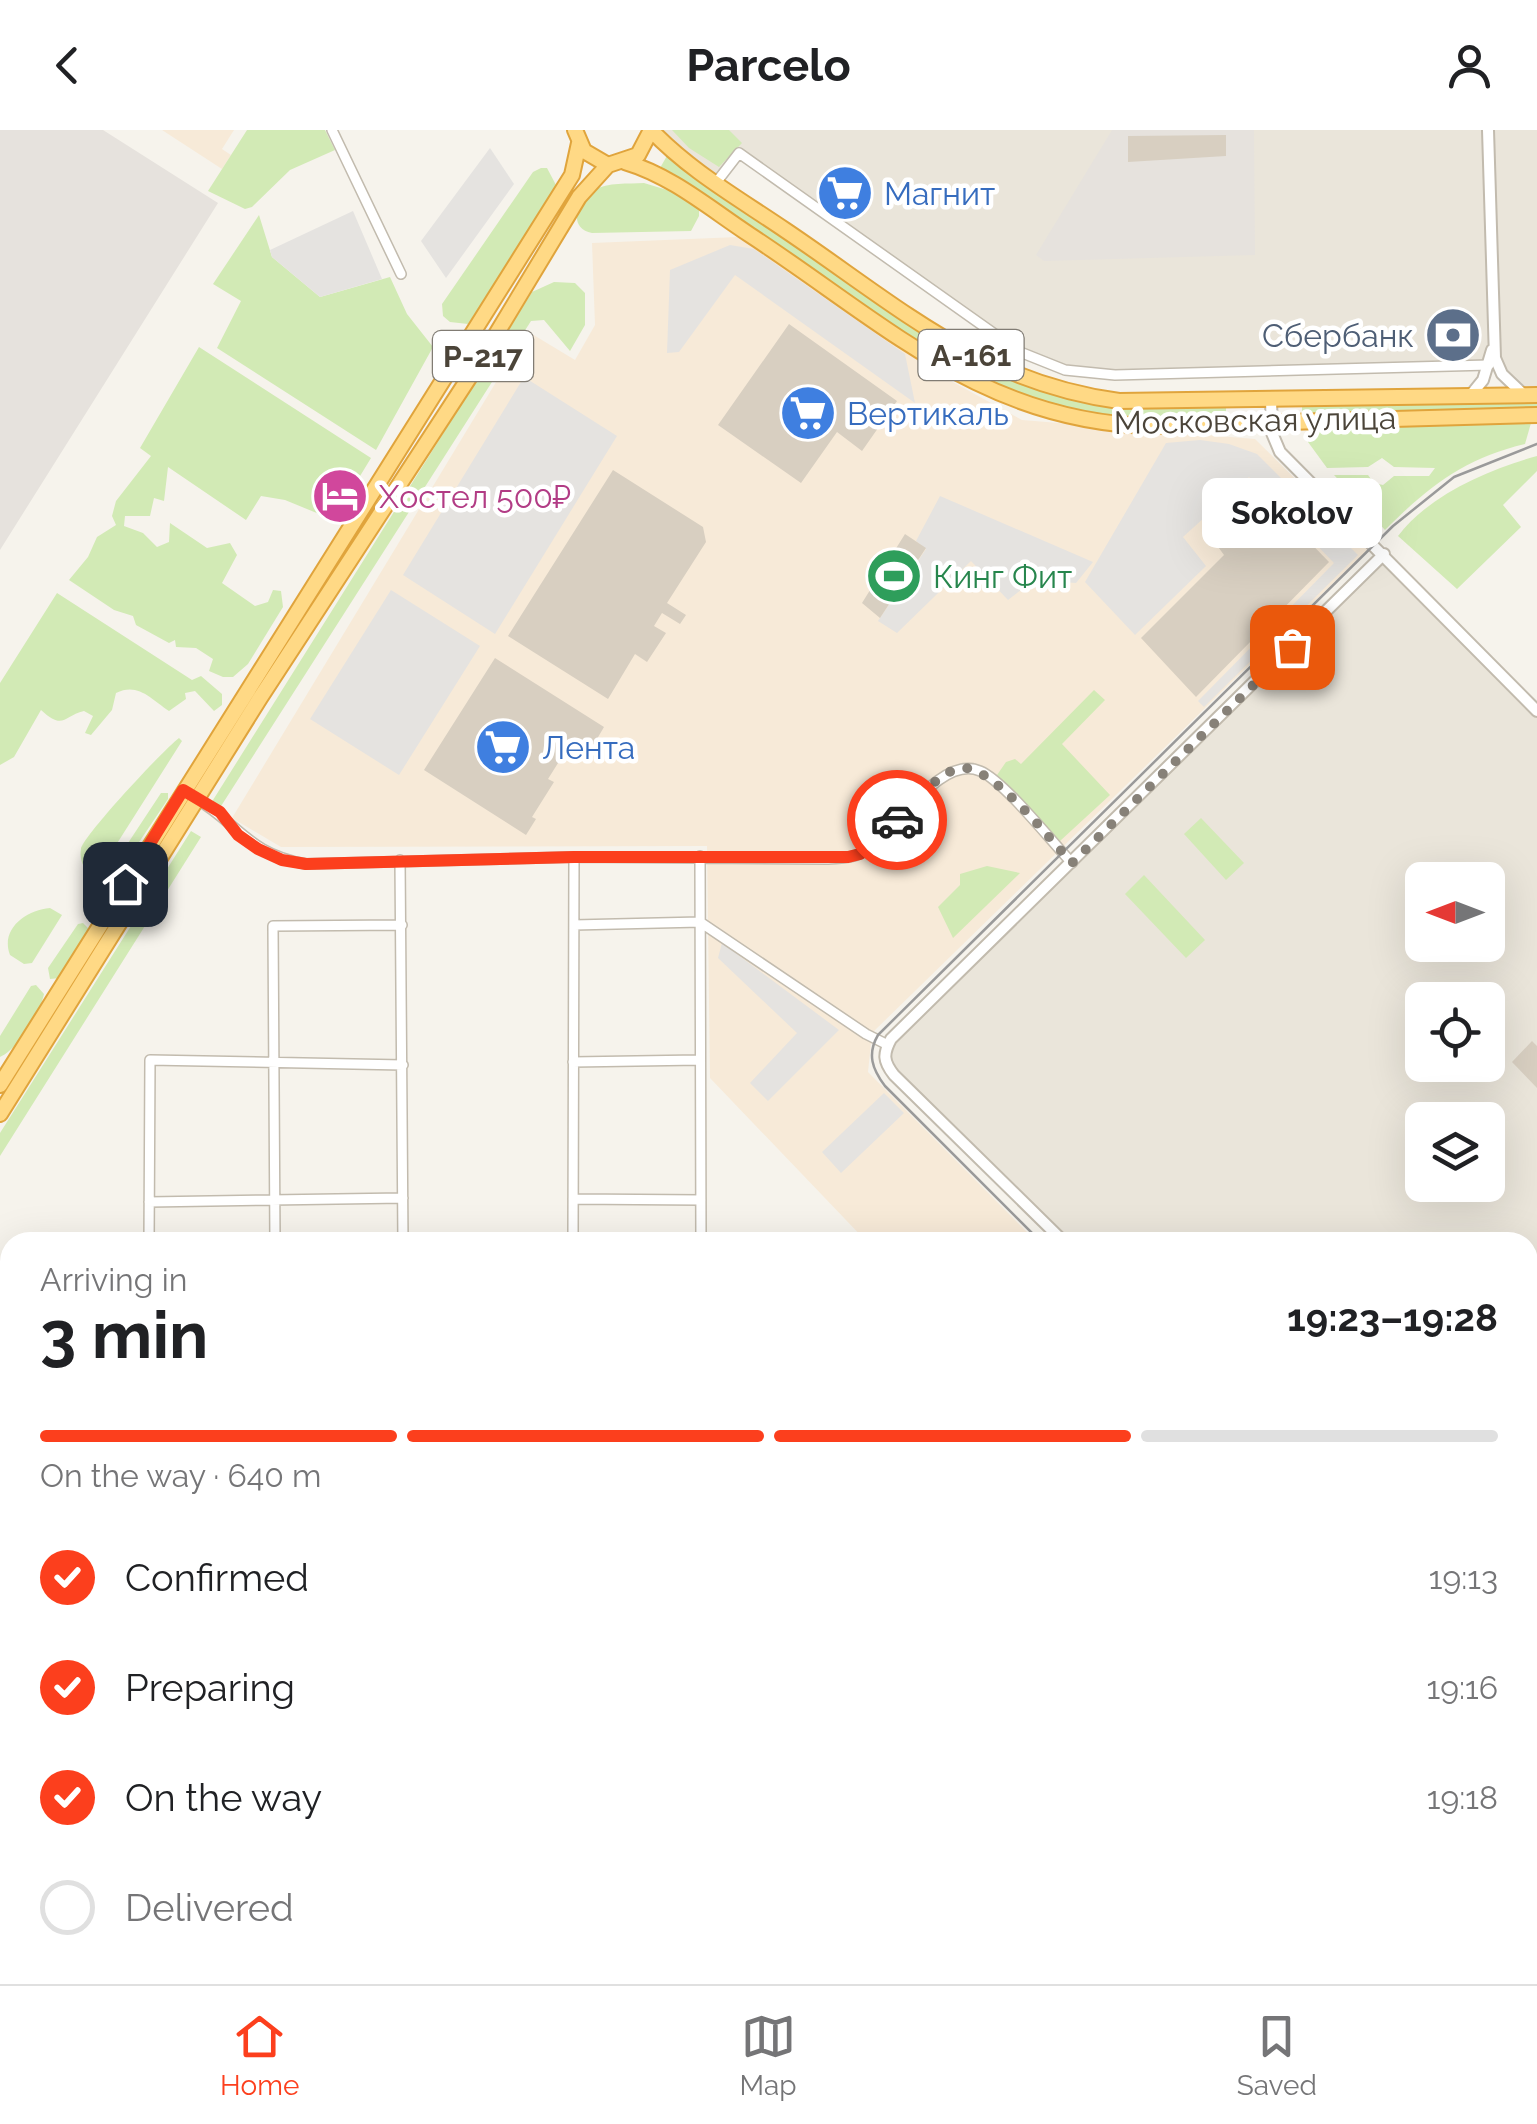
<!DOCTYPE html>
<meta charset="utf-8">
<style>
:root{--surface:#fff;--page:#f2f2f2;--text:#202124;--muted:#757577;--line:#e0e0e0;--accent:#fc3f1d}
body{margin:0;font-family:Raleway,sans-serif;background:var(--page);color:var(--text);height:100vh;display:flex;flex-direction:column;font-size:38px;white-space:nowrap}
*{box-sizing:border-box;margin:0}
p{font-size:32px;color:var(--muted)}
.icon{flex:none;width:55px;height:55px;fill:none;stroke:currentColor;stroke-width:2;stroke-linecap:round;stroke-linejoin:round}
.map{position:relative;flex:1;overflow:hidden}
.sheet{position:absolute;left:0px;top:1102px;width:1538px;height:752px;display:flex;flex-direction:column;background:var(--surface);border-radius:30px 30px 0 0;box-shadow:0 10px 40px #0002}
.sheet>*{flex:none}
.needle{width:65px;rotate:270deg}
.fabs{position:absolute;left:1405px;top:732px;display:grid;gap:20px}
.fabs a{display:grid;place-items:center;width:100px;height:100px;border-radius:15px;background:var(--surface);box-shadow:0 10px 40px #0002;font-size:50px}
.pin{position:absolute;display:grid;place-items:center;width:85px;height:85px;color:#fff;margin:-42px;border-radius:20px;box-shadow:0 5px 15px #0006}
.courier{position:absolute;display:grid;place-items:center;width:100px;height:100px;margin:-50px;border:8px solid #fc3f1d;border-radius:50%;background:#fff;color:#222;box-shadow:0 2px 12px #0007}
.bubble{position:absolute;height:70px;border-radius:15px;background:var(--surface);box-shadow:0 10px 40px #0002;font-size:32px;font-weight:700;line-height:70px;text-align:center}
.headline em{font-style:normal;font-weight:700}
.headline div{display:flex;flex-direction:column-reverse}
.headline{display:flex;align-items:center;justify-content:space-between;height:170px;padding:0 40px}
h1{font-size:65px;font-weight:700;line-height:75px}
.bar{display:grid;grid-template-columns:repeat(4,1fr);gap:15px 10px;align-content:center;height:120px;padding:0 40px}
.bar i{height:12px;border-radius:8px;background:var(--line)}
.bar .active{background:var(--accent)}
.bar p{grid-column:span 4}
ol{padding:0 40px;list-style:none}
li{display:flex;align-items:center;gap:30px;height:110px}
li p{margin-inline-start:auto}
li .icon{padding:10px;border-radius:50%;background:var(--accent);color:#fff;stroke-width:4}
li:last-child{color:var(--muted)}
li i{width:55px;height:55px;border:5px solid var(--line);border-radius:50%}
header{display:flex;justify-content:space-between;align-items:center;height:130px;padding:0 40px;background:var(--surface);font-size:45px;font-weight:700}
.dock{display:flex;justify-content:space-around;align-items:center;height:140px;border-top:2px solid var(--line);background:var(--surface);font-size:28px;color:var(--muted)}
.dock a{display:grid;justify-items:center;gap:5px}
.dock .active{color:var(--accent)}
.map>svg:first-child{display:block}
.residential{fill:#eae5da;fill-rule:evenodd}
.commercial{fill:#f7ead8}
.industrial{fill:#e6e2dd}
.education{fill:#efe8d6}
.green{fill:#d2eab5}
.parking{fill:#e5e3e0}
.building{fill:#d8cfc1}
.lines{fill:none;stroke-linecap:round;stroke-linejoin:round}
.minor-casing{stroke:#c2bbae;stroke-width:12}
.tertiary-casing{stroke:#c2bbae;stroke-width:14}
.secondary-casing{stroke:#d6c79b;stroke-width:16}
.trunk-casing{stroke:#e0a43c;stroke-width:18}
.minor{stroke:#fff;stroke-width:9}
.tertiary{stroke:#fff;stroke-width:10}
.secondary{stroke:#fff3cd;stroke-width:12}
.trunk{stroke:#ffd985;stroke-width:14}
.tram{stroke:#9a9a9a;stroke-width:2.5}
.done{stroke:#878178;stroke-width:10;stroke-dasharray:0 18}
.route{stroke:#fc3f1d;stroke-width:12}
.labels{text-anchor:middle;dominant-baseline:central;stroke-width:9;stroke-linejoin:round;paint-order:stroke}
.shield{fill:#fff;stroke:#817c74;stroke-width:2.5}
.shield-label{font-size:30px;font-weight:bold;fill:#4b4439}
.shop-label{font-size:32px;fill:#366cbe;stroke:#fff;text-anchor:start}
.service-label{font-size:32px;fill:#4e5e75;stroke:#fff;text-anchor:end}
.street-label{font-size:32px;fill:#4b4439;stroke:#fff}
.hotel-label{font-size:32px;fill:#b23c85;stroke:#fff;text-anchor:start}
.leisure-label{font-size:32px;fill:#27864d;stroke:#fff;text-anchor:start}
</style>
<header><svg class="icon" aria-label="back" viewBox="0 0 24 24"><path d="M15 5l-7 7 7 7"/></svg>Parcelo<svg class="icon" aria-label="person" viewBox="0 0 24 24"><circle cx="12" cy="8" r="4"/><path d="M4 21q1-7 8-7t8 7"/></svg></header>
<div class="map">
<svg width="1537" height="1854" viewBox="0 0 1537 1854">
<rect width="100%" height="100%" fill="#f6f3ec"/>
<path class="residential" d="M651,0h886v265h-13l-29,-37 -6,7 -329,10 -95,-5 -45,-18 -281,-198 -24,30z
M1384,424l153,157v952l-9,9v-430h-464l-170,-167 -8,-26zM1422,750h66v65h-66zM1422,870h66v65h-66zM1422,990h66v65h-66z
M1537,1570v284h-286l9,-9h268v-266z"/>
<path class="commercial" d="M162,0h72l-12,19 9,6 -9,14z
M738,107l202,138 82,45 233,19 112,111 -495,483 -4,39 169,170h-170l-157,-164 -3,-232 -426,1 -49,-29 295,-487 48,29 20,-35 -3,-82z
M553,1845h208l12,9h-229z"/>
<path class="industrial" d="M0,0h103l115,73 -218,347z
M1112,0h142l1,125 -211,6 -8,-6z"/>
<path class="education" d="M154,1845h114v9h-114z"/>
<path class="green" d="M247,0h78l10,20 -45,20 -38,37 -7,2 -37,-18z
M672,0h57l13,13 -23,24 -30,-19z
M668,24l287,198c104,56 156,56 271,55v8c-59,1 -118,5 -175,-9 -71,-17 -135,-66 -194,-106 -66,-44 -131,-88 -197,-132z
M541,38h6l9,17 -2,10 -86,129 -18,-2 -7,-6 -1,-12 91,-132z
M644,53l33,10 22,13v10l-8,15 -99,2c-25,-5 -15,-32 2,-43 14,-8 34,-6 50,-7z
M259,85l13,42 48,40 70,-20 17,37 26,33 -57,103 -159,-102 24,-47 -28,-17z
M554,152l21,1 10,10v32l-15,26 -26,-31 -13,1 -315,493 -8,-6 324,-516z
M199,217l172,111 -28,46 -19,12 -39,-16 -24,-4 -15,24 -78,-53 -4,34 -10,-3 -4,18h-25l-1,10 19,7 14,14 12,-5 1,-19 37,25 23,-5 7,12 -15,28 33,23 13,-4 5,-12 8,1 2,16 -35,57 -15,13h-10l-14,-6 4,-12 -17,-11 -20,-1 -1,-7 -6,3 -33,-18 -3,-9 -19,-6 -45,-30 19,-23 9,-20 19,-12 -4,-9 4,-15 35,-45 -11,-8z
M1537,270v8l-235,6v-11z
M1531,293l-6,21c-60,14 -97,43 -140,86l-51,-55h34l6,8 9,2 11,-9h35l6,-8 -41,-1 -12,-9 -14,9 -41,1 -19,-26 5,-16z
M1537,326v15l-34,34 18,22 -64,62 -59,-53c31,-41 91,-67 139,-80z
M57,463l135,87 9,-4 21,18v11l-8,6 -19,-20 -10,2 1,6 -17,12c-18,-12 -31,-29 -53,-18l-4,17 -21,25 -6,-2 8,-17 -9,-5c-21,5 -20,20 -43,-1l-27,47 -14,8v-82z
M1094,560l11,10 -43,44 48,51 -50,46 -63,-66 9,-13 9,-3 6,5z
M179,608l3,3 -85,134 -6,2c-7,-8 -12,-17 -10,-28 2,-13 84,-101 98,-111z
M161,663h7v6l-57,85 -7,2 -1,-5z
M1201,688l43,45 -18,17 -42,-46z
M191,701l10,6 -201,319v-23z
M987,736l33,7 -67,65 -15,-31 22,-22v-11z
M1144,745l61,65 -19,18 -61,-64z
M50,778l12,7 -30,48 -8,1 -14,-9c-10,-26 16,-45 40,-47z
M83,793l5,5 -1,7 -27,43 -10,1 -2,-11 30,-44z
M36,855l8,9c-4,19 -26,55 -44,63v-21l31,-50z
M388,1845h144l-9,9h-127z"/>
<path class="parking" d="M490,18l24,36 -68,94 -25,-37z
M353,81l29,68 -62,18 -48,-40 -2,-7z
M730,115l24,4 151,105 10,49 -180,-128 -56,77 -12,1 3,-83z
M524,247l93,59 -122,198 -92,-59z
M1200,310l29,4 28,10 101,101 -154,152 -6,-6 136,-138 -37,-38 -1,-10 -14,-5 -33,-33 -66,60 23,29 -71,69 -50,-53 81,-139z
M940,366l153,66 -17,21 -42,-3 -26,20 -37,-39 -74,72 -19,-12 48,-72 -10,-8z
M391,460l89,56 -81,129 -89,-56z
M722,813l117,87 -71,71 -18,-18 47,-50 -79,-75z
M884,963l20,20 -63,60 -19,-21z"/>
<path class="building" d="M1226,5v21l-98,6v-26z
M789,194l108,77 -35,50 -25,-19 -36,51 -83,-58z
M613,340l90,57 3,15 -39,61 19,12 -6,9 -18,-11 -8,13 12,7 -19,29 -12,-8 -27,45 -100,-63z
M1252,353l28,29 11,2 1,10 37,38 -133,135 -55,-59 83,-83 -22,-30 9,-7 3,4z
M905,404l21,14 -46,70 -18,-15z
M495,528l109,69 -10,17 -8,-5 -7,11 -9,-6 -22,35 6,3 -22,35 4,2 -10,16 -102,-65z
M1532,911l5,5v42l-25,-26z
M606,1845h50l-10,9h-49z"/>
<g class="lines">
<g class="minor-casing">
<path id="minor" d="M332,0l69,144
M715,54l24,-31 281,199 45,18 50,5 374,-10
M195,668c44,26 53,56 111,66l268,-7 254,2c10,-1 22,0 31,-5 33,-17 80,-101 121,-83 24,10 72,71 92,92
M700,726l1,386
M400,730l3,382
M574,795l126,-3 166,112 22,11
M573,932l126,-2
M573,1069l128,1
M149,1072l254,-4
M149,1112l1,-182 253,5
M275,1112l-2,-316 129,-1
M573,1112l1,-385
M0,1343h10
M0,1481h10
M0,1616l10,-1
M0,1662h10
M0,1804h10
M21,1845v9
M149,1845v9
M796,1845l13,9
M274,1854v-9"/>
</g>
<g class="tertiary-casing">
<path id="tertiary" d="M1488,0l7,228 7,16 22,21
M1470,266l13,-16 9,-30
M1271,270l1,33 8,19 257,259
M1064,1112l-170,-167c-11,-14 -11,-21 -3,-36l493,-485"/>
</g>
<g class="secondary-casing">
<path id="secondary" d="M1528,1542l9,-9
M1528,1579l9,-9
M1210,1854l10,-9
M1251,1854l9,-9"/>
</g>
<g class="trunk-casing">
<path id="trunk" d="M575,0l9,21 24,14 30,-10 13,-25
M651,0c39,41 87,68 134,100 113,76 194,152 334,171l418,-6
M625,32c47,14 84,46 125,73 133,87 233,187 401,191l386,-11
M0,955l572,-910 7,-32
M0,984l260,-416 220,-337 99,-164 29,-32"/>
</g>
<use href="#minor" class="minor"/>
<use href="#tertiary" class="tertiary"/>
<use href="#secondary" class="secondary"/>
<use href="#trunk" class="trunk"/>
<path class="tram" d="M1041,1112l-156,-156c-13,-17 -18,-32 -7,-51l515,-509 61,-49 83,-33
M1528,1600l9,9"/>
</g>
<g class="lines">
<path class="done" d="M897,690c17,-17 36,-42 59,-51 31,-12 95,72 116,94l220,-216"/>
<path class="route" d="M125,754l58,-94 37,22 18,23 20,14 24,11 24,4 268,-7h274l12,-3 37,-34"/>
</g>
<defs>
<g id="supermarket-disc" transform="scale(2.875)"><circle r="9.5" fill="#3f7fe0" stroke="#fff"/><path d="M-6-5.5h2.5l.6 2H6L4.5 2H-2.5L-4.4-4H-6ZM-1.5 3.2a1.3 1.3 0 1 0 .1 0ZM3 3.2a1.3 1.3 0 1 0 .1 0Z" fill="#fff"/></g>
<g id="bank-disc" transform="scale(2.875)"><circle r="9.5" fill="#5c6f8a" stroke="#fff"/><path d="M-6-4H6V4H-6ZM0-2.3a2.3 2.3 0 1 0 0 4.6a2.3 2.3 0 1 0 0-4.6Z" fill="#fff"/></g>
<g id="hotel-disc" transform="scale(2.875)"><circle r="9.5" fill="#d1479c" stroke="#fff"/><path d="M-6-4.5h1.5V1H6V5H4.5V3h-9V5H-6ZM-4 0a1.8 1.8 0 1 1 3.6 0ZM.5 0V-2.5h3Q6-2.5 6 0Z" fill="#fff"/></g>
<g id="stadium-disc" transform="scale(2.875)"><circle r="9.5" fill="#2e9e5b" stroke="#fff"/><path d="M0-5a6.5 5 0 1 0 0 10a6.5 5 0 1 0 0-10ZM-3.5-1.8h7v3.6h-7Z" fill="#fff"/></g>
</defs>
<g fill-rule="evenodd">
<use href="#supermarket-disc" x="845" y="63"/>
<use href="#bank-disc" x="1453" y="205"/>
<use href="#supermarket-disc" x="808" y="283"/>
<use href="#hotel-disc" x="340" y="366"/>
<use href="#stadium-disc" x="894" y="446"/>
<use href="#supermarket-disc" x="503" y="617"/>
</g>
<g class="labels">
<g class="shield">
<rect x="918.5" y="200" width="105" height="50" rx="8"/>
<rect x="433" y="201" width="100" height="50" rx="8"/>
</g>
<g class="shield-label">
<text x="971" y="225">А-161</text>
<text x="483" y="226">Р-217</text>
</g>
<g class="shop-label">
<text x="884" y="63">Магнит</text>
<text x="847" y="283">Вертикаль</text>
<text x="542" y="617">Лента</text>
</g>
<g class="service-label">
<text x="1414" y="205">Сбербанк</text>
</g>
<g class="street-label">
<text transform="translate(1255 290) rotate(-1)">Московская улица</text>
</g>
<g class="hotel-label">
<text x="379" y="366">Хостел 500₽</text>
</g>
<g class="leisure-label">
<text x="933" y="446">Кинг Фит</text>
</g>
</g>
</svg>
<div class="fabs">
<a><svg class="needle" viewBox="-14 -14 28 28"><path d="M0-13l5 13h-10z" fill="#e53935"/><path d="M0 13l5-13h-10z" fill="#757577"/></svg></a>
<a><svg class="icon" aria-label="locate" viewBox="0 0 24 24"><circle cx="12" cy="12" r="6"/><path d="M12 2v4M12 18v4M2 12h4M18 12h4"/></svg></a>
<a><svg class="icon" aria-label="layers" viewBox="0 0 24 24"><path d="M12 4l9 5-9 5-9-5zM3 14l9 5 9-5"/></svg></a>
</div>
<div class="pin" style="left:1292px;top:517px;background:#ea580c"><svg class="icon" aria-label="bag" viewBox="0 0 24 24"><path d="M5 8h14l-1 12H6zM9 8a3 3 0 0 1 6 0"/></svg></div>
<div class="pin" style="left:125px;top:754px;background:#1f2937"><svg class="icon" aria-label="home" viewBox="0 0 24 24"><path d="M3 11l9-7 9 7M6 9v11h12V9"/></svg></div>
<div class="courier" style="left:897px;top:690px"><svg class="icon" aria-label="car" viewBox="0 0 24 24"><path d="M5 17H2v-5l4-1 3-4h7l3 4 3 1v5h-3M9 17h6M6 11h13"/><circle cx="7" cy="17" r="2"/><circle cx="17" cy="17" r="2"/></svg></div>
<div class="bubble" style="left:1202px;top:348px;width:180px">Sokolov</div>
<section class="sheet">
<div class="headline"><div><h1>3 min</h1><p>Arriving in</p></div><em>19:23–19:28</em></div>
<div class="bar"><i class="active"></i><i class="active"></i><i class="active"></i><i></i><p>On the way · 640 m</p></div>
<ol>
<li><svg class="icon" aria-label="check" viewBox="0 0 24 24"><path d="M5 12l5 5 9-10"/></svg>Confirmed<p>19:13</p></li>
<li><svg class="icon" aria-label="check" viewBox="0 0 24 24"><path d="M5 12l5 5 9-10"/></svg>Preparing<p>19:16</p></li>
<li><svg class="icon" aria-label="check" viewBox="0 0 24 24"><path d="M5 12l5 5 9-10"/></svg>On the way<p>19:18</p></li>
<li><i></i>Delivered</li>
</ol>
</section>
</div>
<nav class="dock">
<a class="active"><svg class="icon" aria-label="home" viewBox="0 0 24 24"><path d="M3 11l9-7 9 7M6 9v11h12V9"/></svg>Home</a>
<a><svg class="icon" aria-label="map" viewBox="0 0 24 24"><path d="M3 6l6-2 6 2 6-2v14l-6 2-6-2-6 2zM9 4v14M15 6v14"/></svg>Map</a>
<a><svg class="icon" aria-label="saved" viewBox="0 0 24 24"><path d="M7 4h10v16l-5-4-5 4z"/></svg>Saved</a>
</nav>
